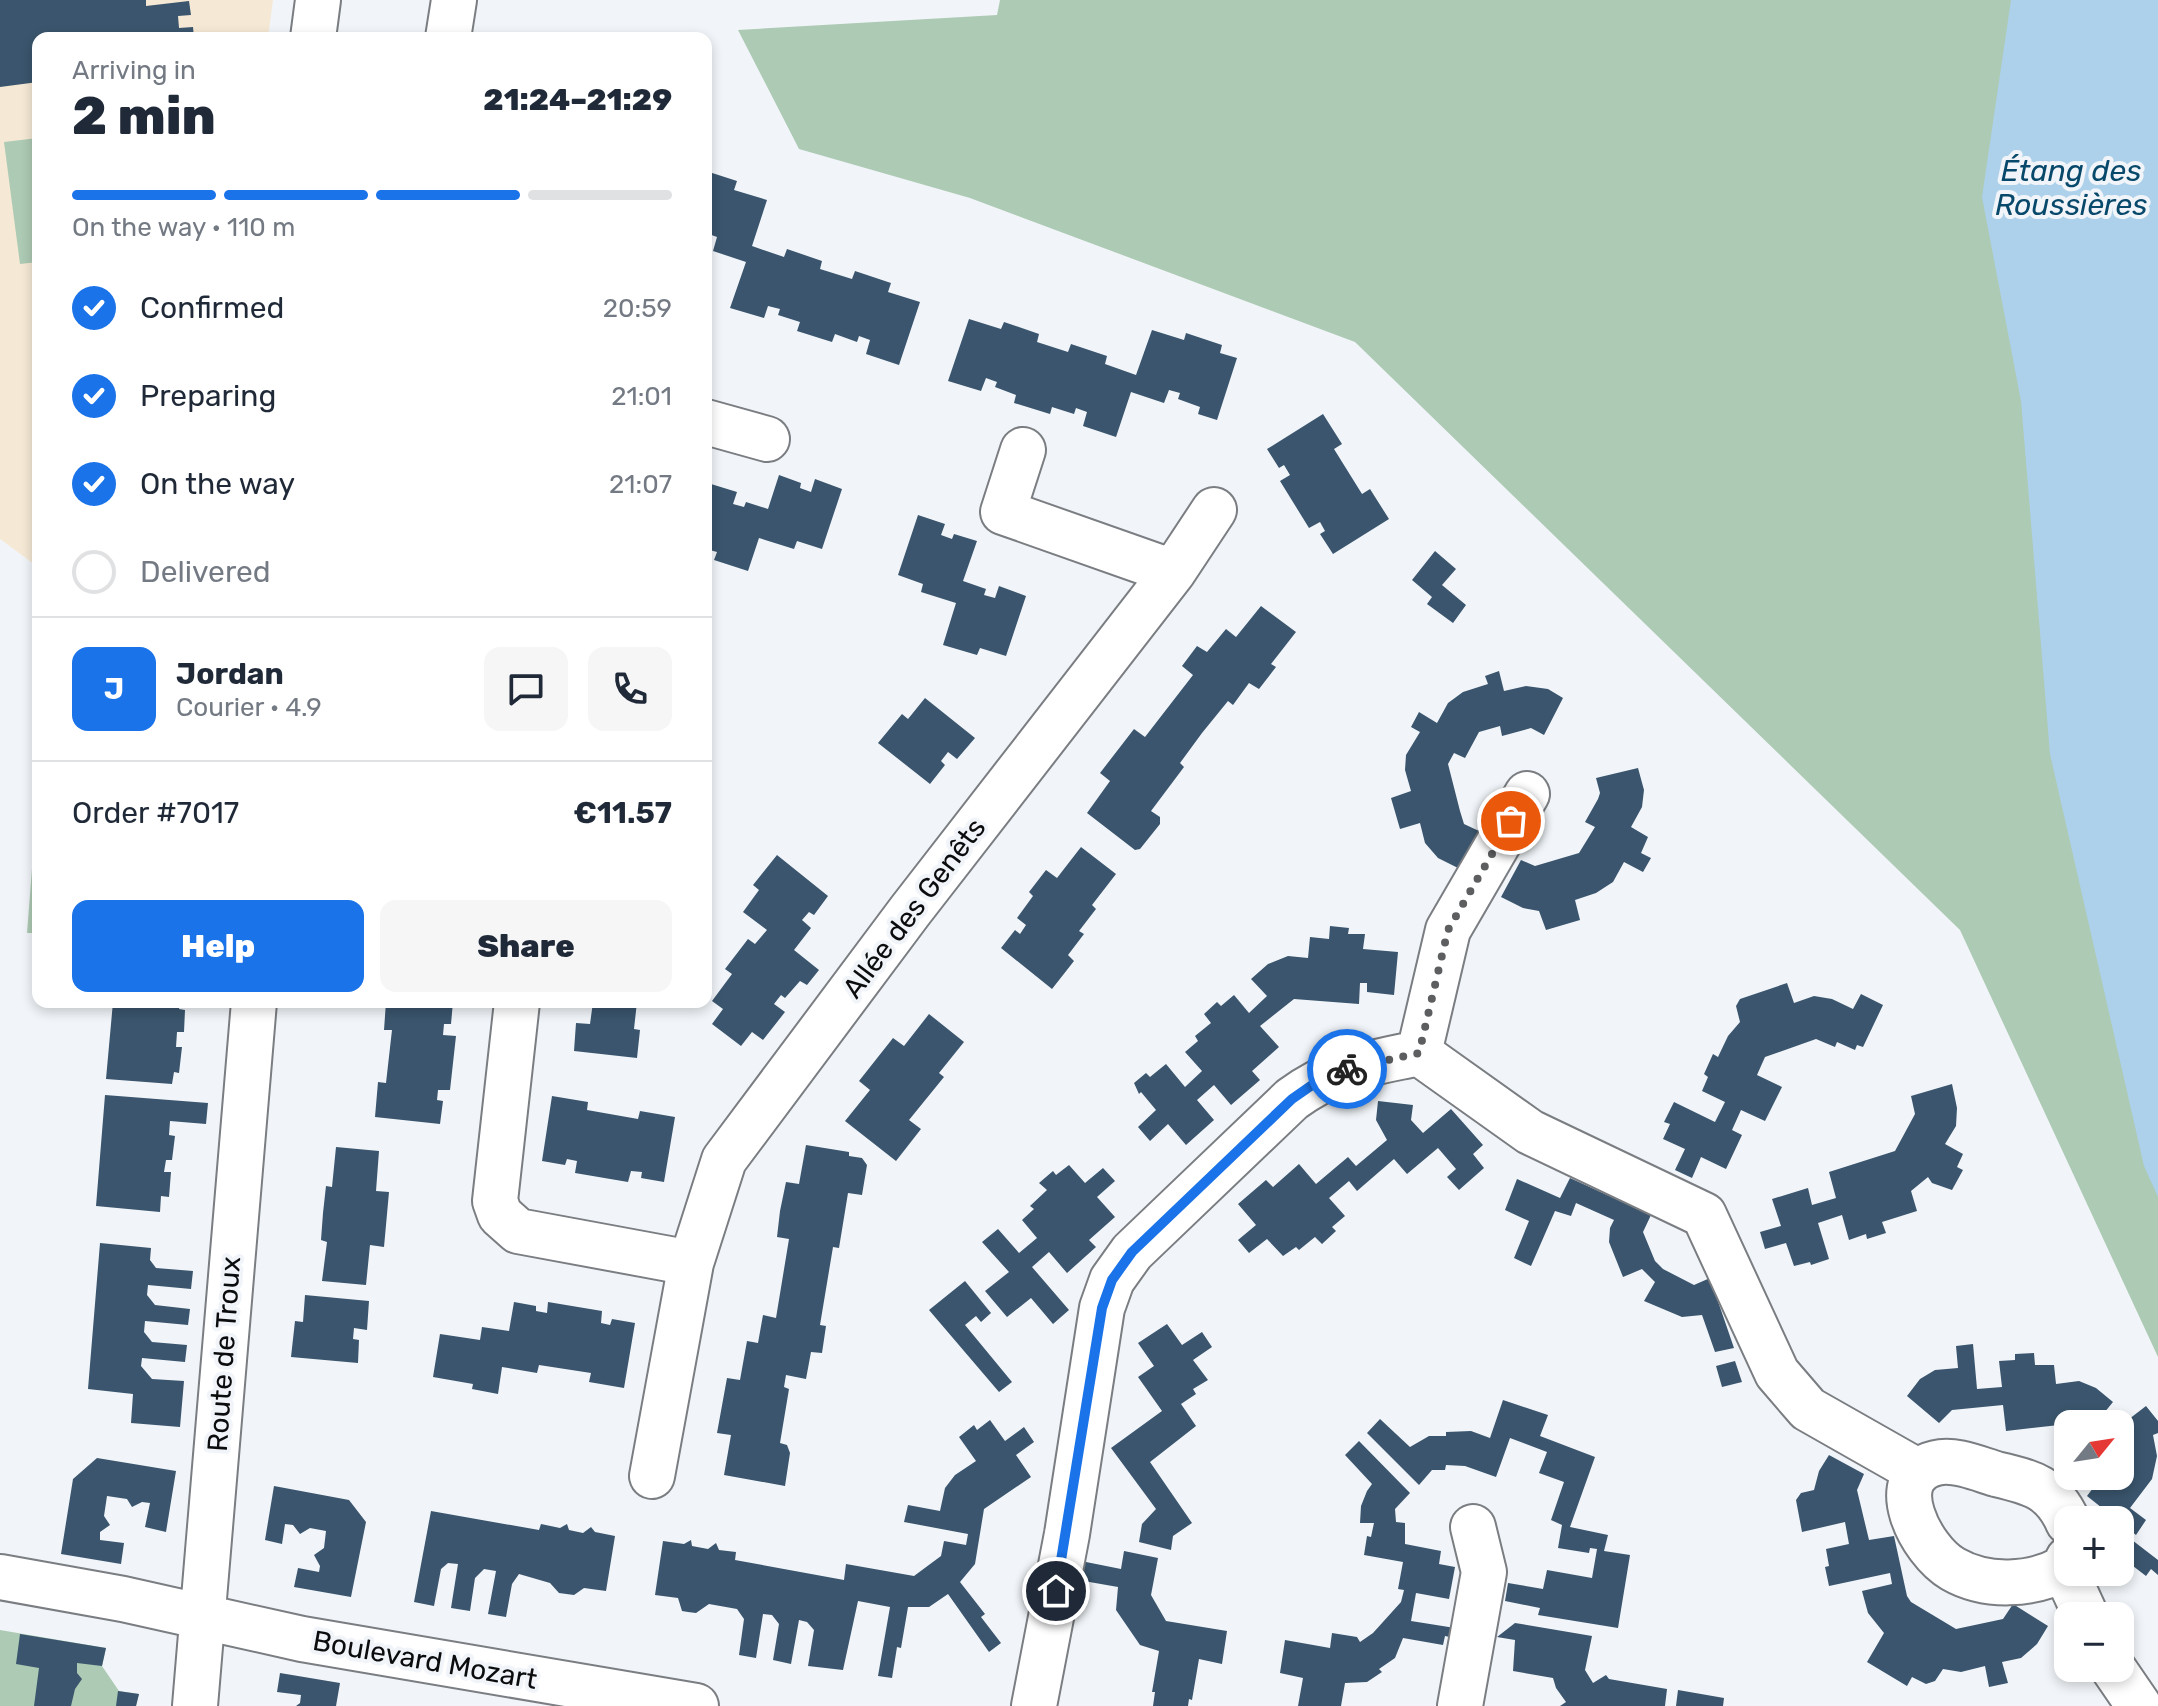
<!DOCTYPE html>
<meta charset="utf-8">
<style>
:root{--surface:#fff;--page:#f6f6f7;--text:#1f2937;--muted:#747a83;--line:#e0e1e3;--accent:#1a73e8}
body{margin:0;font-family:Rubik,sans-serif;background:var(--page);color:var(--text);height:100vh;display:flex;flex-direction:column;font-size:30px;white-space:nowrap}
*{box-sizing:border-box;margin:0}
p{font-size:26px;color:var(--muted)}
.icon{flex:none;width:44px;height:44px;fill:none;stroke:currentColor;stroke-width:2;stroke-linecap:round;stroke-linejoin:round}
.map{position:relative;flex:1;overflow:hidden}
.panel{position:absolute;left:32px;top:32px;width:680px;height:976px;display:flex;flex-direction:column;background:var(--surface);border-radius:16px;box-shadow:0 4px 12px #0003}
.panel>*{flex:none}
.needle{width:52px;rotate:60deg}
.buttons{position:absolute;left:2054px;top:1410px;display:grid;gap:16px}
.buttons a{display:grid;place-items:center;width:80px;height:80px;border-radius:16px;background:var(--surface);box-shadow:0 4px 12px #0003;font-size:40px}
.pin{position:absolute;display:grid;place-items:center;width:68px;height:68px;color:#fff;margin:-34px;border:4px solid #fff;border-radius:50%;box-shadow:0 2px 8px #0007}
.courier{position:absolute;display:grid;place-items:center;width:80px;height:80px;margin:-40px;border:6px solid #1a73e8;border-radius:50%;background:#fff;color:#222;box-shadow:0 2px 10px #0007}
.overview em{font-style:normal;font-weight:800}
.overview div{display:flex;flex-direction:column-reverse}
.overview{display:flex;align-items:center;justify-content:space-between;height:136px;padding:0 40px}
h1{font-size:52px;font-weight:800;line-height:60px}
.bar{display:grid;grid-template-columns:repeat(4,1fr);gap:12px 8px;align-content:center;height:96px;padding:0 40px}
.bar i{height:10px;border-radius:6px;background:var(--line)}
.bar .active{background:var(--accent)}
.bar p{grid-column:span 4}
.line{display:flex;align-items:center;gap:20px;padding:0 40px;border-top:2px solid var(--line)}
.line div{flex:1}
.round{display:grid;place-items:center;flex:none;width:84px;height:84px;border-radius:16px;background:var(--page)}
ol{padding:0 40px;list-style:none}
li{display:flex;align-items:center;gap:24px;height:88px}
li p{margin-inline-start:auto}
li .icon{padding:8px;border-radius:50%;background:var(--accent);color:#fff;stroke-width:4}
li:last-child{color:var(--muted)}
li i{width:44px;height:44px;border:4px solid var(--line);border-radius:50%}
.cta{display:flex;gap:16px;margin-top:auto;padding:16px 40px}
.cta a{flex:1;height:92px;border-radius:16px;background:var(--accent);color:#fff;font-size:32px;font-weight:800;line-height:92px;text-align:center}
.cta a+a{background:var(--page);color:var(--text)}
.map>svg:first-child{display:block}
.education{fill:#f5e9d5}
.green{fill:#adcab4}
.water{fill:#add1ea}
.building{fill:#3a556d}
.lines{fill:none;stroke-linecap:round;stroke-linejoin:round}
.minor-casing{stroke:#7a7d81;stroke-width:48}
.minor{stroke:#fff;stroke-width:44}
.done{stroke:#5c5e60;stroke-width:8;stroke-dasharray:0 14.4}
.route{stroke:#1a73e8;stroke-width:10}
.labels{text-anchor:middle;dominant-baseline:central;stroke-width:8;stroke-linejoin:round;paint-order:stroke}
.street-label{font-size:28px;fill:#0b0c0d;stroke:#f1f5f9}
.water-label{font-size:30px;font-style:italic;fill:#08496b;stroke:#f1f5f9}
</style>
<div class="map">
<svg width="2158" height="1706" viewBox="0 0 2158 1706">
<rect width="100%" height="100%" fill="#f1f5f9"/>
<path class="education" d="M0,0h273l-5,38h-230v529l-38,-28z"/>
<path class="green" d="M1000,0h1158v1357l-198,-427 -605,-588 -385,-144 -171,-49 -61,-119 259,-15z
M38,138v124l-18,2 -16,-122z
M38,791v142h-11z
M0,1630l106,18 -4,18 17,25 20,3 -3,12h-136z"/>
<path class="water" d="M2011,0h147v1197l-14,-31 -94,-412 -29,-353 -39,-204z"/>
<path class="building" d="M0,0h146v6l43,-5 2,14 -13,1 1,12 14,-1 1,11h-156v44l-38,5z
M706,171l31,10 -3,9 33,10 -15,46 32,11 3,-8 35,12 -2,8 32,10 3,-8 36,12 -3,9 32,10 -21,63 -33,-11 4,-14 -11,-4 -2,6 -22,-8 -3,8 -35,-11 3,-9 -22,-7 2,-6 -12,-3 -4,12 -34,-10 16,-46 -33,-11 4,-14 -11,-4z
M969,319l32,10 3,-7 35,12 -2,8 31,10 3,-8 36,12 -2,8 31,11 16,-45 32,10 2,-7 36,12 -2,8 17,5 -20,62 -19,-6 2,-7 -22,-8 2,-6 -11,-3 -5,13 -33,-11 -15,45 -33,-11 4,-14 -11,-4 -2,6 -22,-7 -2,7 -36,-11 2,-8 -21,-8 2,-5 -11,-4 -5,13 -33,-10z
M1323,414l19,30 -8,5 28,45 8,-5 19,30 -56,35 -13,-20 5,-3 -5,-9 -11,6 -29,-47 10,-6 -6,-10 -5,3 -12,-19z
M779,475l22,8 -1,5 11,4 4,-13 27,10 -20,60 -25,-8 -3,8 -35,-11 -11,33 -34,-11 3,-8 -11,-3v-61l3,1 2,-5 26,8 -4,12 11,3 2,-5 22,7z
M918,515l27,9 -4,11 11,4 2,-5 23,7 -14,40 23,8 -2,6 11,3 4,-12 27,10 -20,60 -26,-8 -3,7 -34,-10 13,-42 -35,-11 2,-8 -25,-9z
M1435,551l21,18 -14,16 24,20 -13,18 -26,-19 5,-7 -20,-17z
M1261,606l35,26 -25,32 5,3 -17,22 -10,-6 -16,22 -5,-4 -26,32 -22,30 4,4 -33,44 9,6v7l-20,25 -5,1 -48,-37 23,-32 -10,-8 34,-44 11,8 48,-62 -11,-9 15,-20 10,6 19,-23 10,8z
M1499,671l5,20 22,-5 22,3 15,9 -19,37 -13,-7 -29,8 -2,-10 -21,6 -14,26 -11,-5 -6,11 12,47 4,13 15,7 -21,37 -20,-10 -13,-15 -5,-20 -20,6 -9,-31 20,-7 -6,-21 1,-15 14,-23 -9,-5 8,-15 18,11 11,-20 15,-11 25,-8 -3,-8z
M925,698l50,40 -18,21 -9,-7 -7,9 4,4 -15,19 -52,-41 24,-29 6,5z
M1638,768l6,22 -2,17 -11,20 17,10 -7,16 10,5 -8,14 -19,-10 -11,20 -17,11 -21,7 5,20 -34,10 -7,-19 -16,-3 -22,-11 20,-37 14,6 44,-13 16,-26 -10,-5 13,-23 2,-6 -4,-15z
M1081,847l35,27 -24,31 4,4 -17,22 5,3 -16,21 6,6 -22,28 -51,-41 14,-18 5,4 6,-9 -9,-7 16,-22 -4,-4 17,-22 11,8z
M777,855l51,41 -14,19 -5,-3 -7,8 9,8 -17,22 25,20 -12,15 -7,-4 -15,17 -4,-3 -7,9 11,8 -22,28 -11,-8 -11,14 -29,-22 11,-15 -11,-8 20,-27 -7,-5 23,-30 7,5 12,-14 -24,-18 16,-22 -6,-5z
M1330,926l19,2 -1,6h17l-2,15 35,3 -4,43 -27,-3v-9h-7l-1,21 -65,-5 -34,27 19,21 -27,24 8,9 -29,25 -17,-20 -17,15 17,20 -28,25 -18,-21 -18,17 -12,-14 18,-17 -15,-18 -2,2 -5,-11 12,-10 4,4 16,-13 19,23 17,-16 -17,-19 13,-11 -3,-5 16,-13 -7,-9 13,-12 4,4 13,-11 15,18 18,-17 -16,-17 17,-15 20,-8 20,2 2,-21 19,2z
M1787,983l7,20 20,-7 18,3 21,10 8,-15 22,11 -20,42 -6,-2 -2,5 -18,-8 -2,5 -19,-8 -51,18 -8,18 25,12 -17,34 -24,-11 -9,20 10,5 -16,34 -25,-12 -9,21 -17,-8 10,-21 -22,-10 7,-15 -6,-2 10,-20 41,20 10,-20 -23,-11 6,-14 -4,-3 9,-20 5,3 10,-21 12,-14 -4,-16 4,-7z
M113,1002h67l-1,7 6,1 -1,22h-7l-1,15h6l-3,26 -5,-1 -2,12 -66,-5z
M386,1002h67l-2,22h-7l-1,11 13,1 -6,54h-12l-1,10 6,1 -3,23 -65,-7 3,-35 8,1 6,-53h-8z
M593,1002h44l-3,27 6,1 -3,28 -63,-7 2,-28 14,1z
M929,1014l35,28 -25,31 5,4 -35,43 12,9 -25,32 -51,-40 25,-31 -11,-9 34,-43 11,8z
M1952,1084l5,24 -1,18 -11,18 18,10 -6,13 6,3 -11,20 -20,-7 -4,-6 -17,14 6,20 -35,11 4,11 -19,6 -1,-5 -17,6 -7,-25 -24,8 11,36 -18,6 -1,-3 -16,4 -8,-23 -21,6 -5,-17 21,-6 -9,-27 36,-11 4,17 24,-7 -7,-26 66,-21 20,-37 -4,-18z
M105,1095l103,8 -2,21 -36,-3 -1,14 6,1 -3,24h-6l-2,12h7l-2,25 -8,-1 -1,16 -64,-6z
M552,1096l36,6 -1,8 51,9 2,-8 35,6 -11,65 -23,-4 1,-6 -11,-1 -3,11 -53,-9 2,-12 -10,-2 -2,6 -23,-4z
M1378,1101l35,4 -2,15 12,13 28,-24 32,36 -10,9 11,14 -25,22 -12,-13 9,-8 -18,-21 -31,26 -13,-15 -37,32 -8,-10 -20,17 16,18 -13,11 4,4 -14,13 -7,-7 -16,13 -3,-3 -13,9 -16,-17 -18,14 -11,-13 18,-15 -18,-21 28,-24 7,7 26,-23 17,20 32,-27 8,9 31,-26 -11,-20z
M806,1145l43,7v4l13,2 5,7 -5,30 -14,-2 -9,55 -6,-1 -13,78 6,1 -4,27 -11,-1 -5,27 -20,-4 -2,12 5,2 -9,54 7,2 3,8 -5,33 -61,-11 7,-40 -14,-2 10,-55 13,2 7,-39 11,2 5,-28 13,3 13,-79 -12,-2 3,-26 6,-29 13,2z
M336,1147l43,4 -3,40 13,1 -5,55 -14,-2 -4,40 -44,-4 5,-39 -6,-2 2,-27 3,-27 6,1z
M1069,1165l16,18 18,-15 12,13 -18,16 18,20 -26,23 7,7 -29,26 -18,-21 -17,15 37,43 -16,14 -22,-26 -24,19 -22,-26 24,-19 -27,-30 16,-13 21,24 18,-15 -15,-18 12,-11 -4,-3 17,-16 -8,-7 14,-12 3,4z
M1570,1178l81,37 -8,17 12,29 8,8 31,16 16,-7 24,70 -19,4 -13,-37 -20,2 -38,-16 11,-19 -13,-13 -19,8 -14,-35 1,-14 4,-8 -38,-17 -5,13 -16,-5 -24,55 -17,-8 15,-37 -24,-11 12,-31 43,19z
M100,1243l51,5 -1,12 6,8 37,3 -2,18 -43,-4 -1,10 8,10 35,4 -2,16 -43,-4 -1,11 8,10 35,3 -2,17 -43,-4 -1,8 11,13 32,2 -4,46 -49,-4 2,-29 -45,-5z
M965,1281l26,32 -10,9 -5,-6 -11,9 47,57 -13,10 -70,-82z
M305,1295l64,6 -2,29 -13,-2 -1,11 6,1 -1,23 -67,-6 4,-36 8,1z
M514,1302l22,4v5l11,2 1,-11 54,9 -1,12 9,2 2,-6 23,4 -11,65 -35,-6 2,-9 -52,-8 -2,8 -35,-6 -4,27 -26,-5 1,-5 -40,-7 7,-43 40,6 2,-13 27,4z
M1167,1324l15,21 20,-13 10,15 -19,13 15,20 -15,9 3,5 -15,10 15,22 -46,36 42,61 -19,13 -2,14 -32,-8 3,-18 14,-15 -45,-61 51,-37 -24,-34 16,-11 -16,-23z
M1973,1344l4,45 25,-2 -3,-26 16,-1v-6l19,-1 1,12h19l2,19 23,-3 17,7 17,14 -18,22h-27l-62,7 -3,-26 -51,5 -13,13 -32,-27 13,-17 15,-9 23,-2 -2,-22z
M1735,1361l7,21 -20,5 -6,-21z
M1503,1400l45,15 -8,21 55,21 -25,70 38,8 -4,16 26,4 -12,73 -80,-13 2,-7 -35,-7 3,-18 35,6 4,-19 45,8 5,-29 -7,-1 -1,5 -31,-5 4,-23 -11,-5 13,-38 -25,-9 8,-21 -37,-14 -14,39 -31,-11 -19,-1 -1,5h-13l-13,15 -52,-52 13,-14 30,28 19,-11h17v-4l25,-1 19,7z
M2146,1406l12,15v12l-5,2 4,21 -5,23 -22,29 16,12 -10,15 -49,-39 15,-20h18v-50z
M990,1420l15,21 19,-14 10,15 -18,13 15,22 -47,32 -9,55 -15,18 25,32 -4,3 20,26 -12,9 -41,-58 -19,13h-21l-7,41 -4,-1 -5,31 -14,-2 12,-69 -32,-6 -15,69 -35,-4 6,-36 -7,-8 -8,-2 -8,44 -18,-4 6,-36 -7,-9 -9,-1 -7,44 -17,-3 5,-36 -7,-10 -28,-5 -13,9 -8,-1 -6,-1 -4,-13 -23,-3 8,-54 21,3 7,-4 1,6 16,3 8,-6 3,7 17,2 -1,8 109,20 2,-16 68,12 27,-20 3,-15 22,4 2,-11 -64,-12 4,-17 32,6 5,-23 10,-13 21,-14 -17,-24 15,-12 3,5z
M1359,1441l51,52 -15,16 1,13 9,1v21l36,7 -2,13 16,3 -6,32 -33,-6 -5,28 44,7 -1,10 -9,-2 -2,9 -40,-7 -8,20 -16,11 3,3 -15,10 -22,1 -4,23h-43l5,-28 -23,-5 5,-33 45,8 2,-15 25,4 3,5 13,-9 28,-31 3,-12 -6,-1 5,-27 -39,-7 3,-19 4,1 3,-14h-14l1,-17 6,-15 5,-7 -27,-29z
M1829,1455l35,19 -7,16 12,50 25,-4 13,60 4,6 45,27 47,-10 10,-15 35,22 -11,18 -16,14 -19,4 6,21 -19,4 -4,-21 -24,6 -18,-3 -8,12 -9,3 -14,-7 -5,9 -40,-24 17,-29 -16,-20 -6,-22 30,-7 -2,-11 -61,13 -4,-19 4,-1 -3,-17 23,-5 -4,-22 -43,10 -6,-32 5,-7 13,-3 5,-19z
M97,1458l79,13 -10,61 -21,-5 5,-24 -8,-1 -10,5 -5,-8 -20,-3 -3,20 6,9 -10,7v8l24,3 -3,21 -60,-10 12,-75z
M274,1486l75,14 17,22 -15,75 -57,-10 4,-19 21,4 1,-6 -6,-11 10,-7 2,-17 -16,-3 -10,6 -7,-9 -8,-1 -3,20 -17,-4z
M431,1511l108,19 2,-6 19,4 7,-4 2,6 14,3 8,-6 4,5 20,4 -9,55 -22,-3 -10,7 -15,-2 -9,-10 -31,-9 -7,10 -6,33 -18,-3 8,-43 -12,-2 -9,9 -5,33 -19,-3 7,-44 -10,-1 -7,6 -7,37 -20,-4z
M2132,1540l26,20v15l-7,-6 -5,7 -26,-20z
M1124,1551l34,7 -7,37 15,26 61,10 -5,33 -23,-5 -7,41 -3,-1 -1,7h-35l2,-14h-3l7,-41 -19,-6 -24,-35 2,-23 -40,-7 3,-19 40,8z
M1515,1623l77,13 -7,34 8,13 13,-8 3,4 58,10 -2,17h-105l6,-4 -10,-14 -3,-10 -40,-7 2,-31 -18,-3z
M20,1634l86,14 -4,18 -25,-3v10l5,6 -7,10 -4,17h-37l5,-38 -23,-4z
M280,1673l60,10 -4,23h-40l4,-3 1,-8 -24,-3z
M1678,1690l46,8 -1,8h-47z
M118,1691l21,3 -3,12h-20z"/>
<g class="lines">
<g class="minor-casing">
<path id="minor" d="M313,38l5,-38
M448,38l6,-38
M706,422l61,17
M1173,572l41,-62
M517,1002l-22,199 5,14 18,16 173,32 33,-103 186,-249 263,-339 -170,-60 20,-62
M1419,1053l29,-123 79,-136
M652,1476l39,-213
M2068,1522c-15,-35 -38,-40 -72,-48 -17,-5 -41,-16 -60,-11 -54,13 -15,88 17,106 33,19 79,17 111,-1l4,-9
M2064,1568l22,48
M0,1577l123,22 179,40 394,67
M2113,1668l26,38
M195,1706l59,-704
M1034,1706l33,-172 35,-226 10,-28 20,-28 160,-153c44,-32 76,-35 127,-46l111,79 174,83 73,158 31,36 111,63
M1460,1706l24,-134 -11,-45"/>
</g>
<use href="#minor" class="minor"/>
</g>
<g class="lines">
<path class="done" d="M1347,1069l72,-16 29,-123 63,-109"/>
<path class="route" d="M1056,1591l46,-283 10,-28 20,-28 160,-153 23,-16 32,-14"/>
</g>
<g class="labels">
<g class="street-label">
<text transform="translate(914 908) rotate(-53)">Allée des Genêts</text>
<text transform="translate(224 1354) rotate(-86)">Route de Troux</text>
<text transform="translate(425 1660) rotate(10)">Boulevard Mozart</text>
</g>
<g class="water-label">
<text x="2071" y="171">Étang des<tspan x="2071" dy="34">Roussières</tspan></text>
</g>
</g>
</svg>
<div class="buttons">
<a><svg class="needle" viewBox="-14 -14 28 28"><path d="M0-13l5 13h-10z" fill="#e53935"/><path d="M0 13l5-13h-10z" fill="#747a83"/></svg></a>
<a>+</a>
<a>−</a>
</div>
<div class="pin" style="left:1511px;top:821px;background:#ea580c"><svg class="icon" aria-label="bag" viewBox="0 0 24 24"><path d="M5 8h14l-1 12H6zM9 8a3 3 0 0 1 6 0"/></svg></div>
<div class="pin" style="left:1056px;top:1591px;background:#1f2937"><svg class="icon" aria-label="home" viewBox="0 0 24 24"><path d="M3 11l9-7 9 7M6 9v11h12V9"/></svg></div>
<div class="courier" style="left:1347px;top:1069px"><svg class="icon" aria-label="bike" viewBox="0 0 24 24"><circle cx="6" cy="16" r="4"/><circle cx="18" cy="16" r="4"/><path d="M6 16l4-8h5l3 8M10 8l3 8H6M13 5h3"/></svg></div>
<section class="panel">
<div class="overview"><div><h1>2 min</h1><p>Arriving in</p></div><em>21:24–21:29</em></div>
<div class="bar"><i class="active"></i><i class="active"></i><i class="active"></i><i></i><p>On the way · 110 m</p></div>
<ol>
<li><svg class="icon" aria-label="check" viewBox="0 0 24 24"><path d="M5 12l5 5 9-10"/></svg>Confirmed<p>20:59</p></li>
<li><svg class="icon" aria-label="check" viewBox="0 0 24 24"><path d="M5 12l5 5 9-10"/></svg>Preparing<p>21:01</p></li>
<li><svg class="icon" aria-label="check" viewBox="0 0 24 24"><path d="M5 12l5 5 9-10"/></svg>On the way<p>21:07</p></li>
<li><i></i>Delivered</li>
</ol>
<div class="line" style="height:144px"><b class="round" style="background:var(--accent);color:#fff">J</b><div><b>Jordan</b><p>Courier · 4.9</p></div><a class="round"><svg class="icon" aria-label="chat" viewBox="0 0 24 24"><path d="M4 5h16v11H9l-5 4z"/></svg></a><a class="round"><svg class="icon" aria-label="phone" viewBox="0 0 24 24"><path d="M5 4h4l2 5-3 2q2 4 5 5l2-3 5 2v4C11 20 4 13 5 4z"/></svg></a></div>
<div class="line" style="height:104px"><div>Order #7017</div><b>€11.57</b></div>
<div class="cta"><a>Help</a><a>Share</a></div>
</section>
</div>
